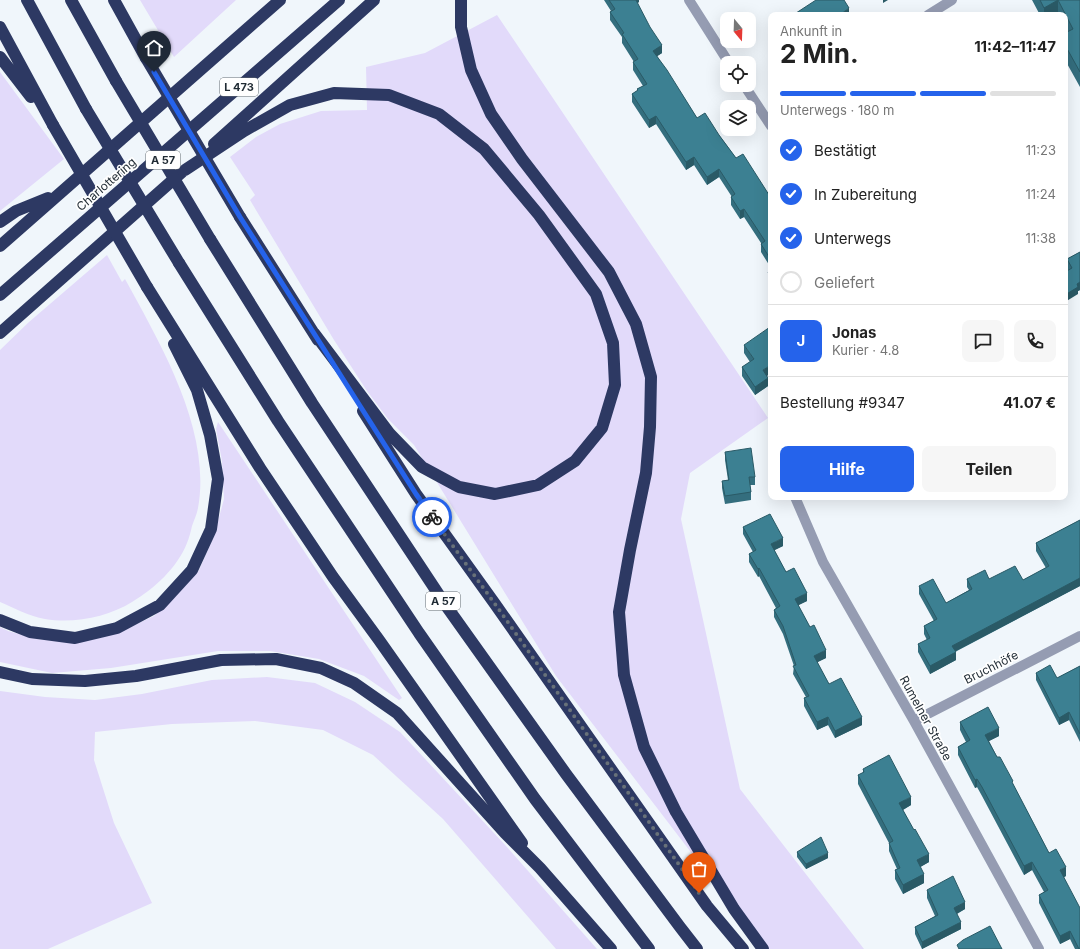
<!DOCTYPE html>
<html lang="de">
<meta charset="utf-8">
<style>
:root{--surface:#fff;--page:#f6f6f6;--text:#222;--muted:#767676;--line:#e0e0e0;--accent:#2563eb}
body{margin:0;font-family:Inter,sans-serif;background:var(--page);color:var(--text);height:100vh;display:flex;flex-direction:column;font-size:15px;white-space:nowrap}
*{box-sizing:border-box;margin:0}
p{font-size:13px;color:var(--muted)}
.icon{flex:none;width:22px;height:22px;fill:none;stroke:currentColor;stroke-width:2;stroke-linecap:round;stroke-linejoin:round}
.map{position:relative;flex:1;overflow:hidden}
.sheet{position:absolute;left:768px;top:12px;width:300px;height:488px;display:flex;flex-direction:column;background:var(--surface);border-radius:8px;box-shadow:0 4px 16px #0002}
.sheet>*{flex:none}
.needle{width:26px;rotate:161deg}
.controls{position:absolute;left:720px;top:12px;display:grid;gap:8px}
.controls a{display:grid;place-items:center;width:36px;height:36px;border-radius:8px;background:var(--surface);box-shadow:0 4px 16px #0002;font-size:20px}
.pin{position:absolute;display:grid;place-items:center;width:34px;height:34px;color:#fff;margin:-41px -17px;border-radius:50% 50% 50% 0;rotate:-45deg;box-shadow:0 0 4px #0007}
.pin .icon{rotate:45deg}
.courier{position:absolute;display:grid;place-items:center;width:40px;height:40px;margin:-20px;border:3px solid #2563eb;border-radius:50%;background:#fff;color:#222;box-shadow:0 1px 5px #0007}
.head em{font-style:normal;font-weight:700}
.head div{display:flex;flex-direction:column-reverse}
.head{display:flex;align-items:center;justify-content:space-between;height:68px;padding:0 12px}
h1{font-size:26px;font-weight:700;line-height:30px}
.bar{display:grid;grid-template-columns:repeat(4,1fr);gap:6px 4px;align-content:center;height:48px;padding:0 12px}
.bar i{height:5px;border-radius:3px;background:var(--line)}
.bar .current{background:var(--accent)}
.bar p{grid-column:span 4}
.line{display:flex;align-items:center;gap:10px;padding:0 12px;border-top:1px solid var(--line)}
.line div{flex:1}
.round{display:grid;place-items:center;flex:none;width:42px;height:42px;border-radius:8px;background:var(--page)}
ol{padding:0 12px;list-style:none}
li{display:flex;align-items:center;gap:12px;height:44px}
li p{margin-inline-start:auto}
li .icon{padding:4px;border-radius:50%;background:var(--accent);color:#fff;stroke-width:4}
li:last-child{color:var(--muted)}
li i{width:22px;height:22px;border:2px solid var(--line);border-radius:50%}
.action{display:flex;gap:8px;margin-top:auto;padding:8px 12px}
.action a{flex:1;height:46px;border-radius:8px;background:var(--accent);color:#fff;font-size:16px;font-weight:700;line-height:46px;text-align:center}
.action a+a{background:var(--page);color:var(--text)}
.map>svg:first-child{display:block}
.green{fill:#e2dafa}
.lines{fill:none;stroke-linecap:round;stroke-linejoin:round}
.street{stroke:#959cb2;stroke-width:10}
.highway{stroke:#2d3963;stroke-width:12}
.highway-bridge{stroke:#2d3963;stroke-width:12}
.wall{fill:#346e7e}
.shaded-wall{fill:#2a5a66}
.building{fill:#3c8092;stroke:#2a5a66}
.done{stroke:#687179;stroke-width:4;stroke-dasharray:0 7.2}
.route{stroke:#2563eb;stroke-width:5}
.labels{text-anchor:middle;dominant-baseline:central;stroke-width:3.5;stroke-linejoin:round;paint-order:stroke}
.shield{fill:#fff;stroke:#626a70;stroke-width:1}
.shield-label{font-size:11px;font-weight:bold;fill:#1f2a33}
.street-label{font-size:12px;fill:#1f2a33;stroke:#fff}
</style>
<div class="map">
<svg width="1080" height="949" viewBox="0 0 1080 949">
<rect width="100%" height="100%" fill="#f0f6fb"/>
<path class="green" d="M140,0h96l-62,57z
M497,15l271,403 -78,55 -9,46 59,270 124,160h-99l-209,-273 -142,-231 -26,-26 -21,-28 -33,-51 -84,-140 5,-5 -25,-38 26,-20 24,-13 41,-13 46,-1 -1,-43 59,-14z
M0,72l64,87 -64,52z
M107,255l15,27 3,-3c36,66 87,152 73,229 -1,6 -4,12 -6,18 -1,5 -3,12 -5,17 -10,25 -32,45 -55,59 -24,15 -58,22 -87,17 -16,-3 -31,-11 -45,-17v-252l29,-28z
M218,422l184,276 -3,2 -35,-24 -45,-17 -49,-8h-52l-107,17 -59,5 -52,-11v-35l8,4 29,8 32,3 57,-13 28,-13 21,-19 24,-27 15,-34 10,-37 -2,-38 -6,-32z
M267,677l48,6 40,19 45,30 106,114 91,103h-41l-113,-130 -70,-64 -50,-25 -68,-9 -83,3 -77,8 -1,28 20,63 38,80 -104,46h-48v-258l45,6 50,3 47,-6 70,-14z"/>
<g class="lines">
<path class="street" d="M689,0l40,63
M928,15l24,-15
M744,85l27,41
M795,497l28,65 91,159 125,228
M914,721l166,-85"/>
<path class="highway" d="M27,0l59,109
M71,0l45,81
M114,0l32,58
M461,0v27l10,43 20,44 31,45 87,113 27,52 15,53 -1,50 -4,46 -16,77 -11,62 5,63 20,72 32,65 58,97 29,40
M0,27l53,98
M0,57l31,40
M214,144l160,-144
M185,170l59,-39 46,-26 44,-12 55,2 50,19 45,35 55,66 57,79 17,49 2,42 -13,43 -27,33 -37,24 -43,9 -36,-7 -37,-20 -32,-33 -76,-101
M240,217l78,123
M0,222l16,-11 32,-13
M210,239l102,164 135,204 119,167 114,153 17,22
M0,246l280,-246
M179,263l99,158 141,212 116,166 114,150
M147,287l113,181 73,109 46,63 143,203
M0,295l339,-295
M0,333l182,-161
M363,411l53,83 79,110 212,302 36,43
M0,620l30,12 45,6 42,-10 43,-23 32,-35 19,-41 7,-50 -8,-44 -13,-45 -23,-46
M0,672l32,7 53,2 51,-5 85,-16 55,-1 45,9 33,15 43,30 108,120 35,35 71,81"/>
<path class="highway-bridge" d="M146,58l94,159
M116,81l94,158
M86,109l93,154
M53,125l94,162"/>
</g>
<path class="wall" d="M604,0h35v2l-2,1 25,50 -5,3 40,62 22,17 17,23 35,40v70l-10,-16v-9l-17,-26 -4,2 -9,-14v-8h1l-13,-20 -12,8 -13,-20 -8,5 -30,-46 -7,4 -17,-26v-8l5,-3v-2l6,-3 -10,-16v-8h1l-12,-19v-6l-12,-17v-8l1,-1z
M1032,0h48v87l-15,-27v-27l2,-1 -2,-4v-13h-25z
M1080,252v38l-2,1v3l-11,-27v-8z
M771,270v15l-3,-5v-8z
M744,345l23,31 1,10 -13,9 -13,-19v-9l8,-5 -6,-9z
M725,452l30,25v8h-5l1,7v8l-26,4 -3,-16v-7l6,-1 -3,-20z
M1080,520v66l-125,66 1,8 -26,14 -12,-22v-8l9,-4 -3,-6v-8l10,-5 -15,-27v-8l27,17 23,-13 -2,-3v-8h22l34,1 23,-12 -10,-17v-8z
M743,527l40,19 -9,4 12,22 21,29 -9,4 28,53 -9,4 12,22 33,41 -27,13 -7,-13 -11,5 -13,-24v-8l2,-1 -13,-23 1,-8 -11,-32 -9,-17v-7l2,-2 -17,-32 -1,1 -9,-15v-8l4,-2 -10,-18z
M1080,666v76l-11,-22 -10,5 -23,-45v-7l21,5z
M960,722l39,14 -10,5 8,16 16,27 36,69 17,23 -2,1 16,72h-5l-5,-10 -10,5 -21,-41v-8l5,-3 -12,-22 -8,5 -42,-79 -5,-9 -2,1 -17,-33v-8l8,-5 -6,-12z
M863,769l48,36 -8,5 26,52 -9,5 4,16 -21,11 -8,-15v-9l2,-1 -8,-18v-8l-31,-59v-9l5,-2z
M797,852l31,6 -22,11 -9,-12z
M927,890l38,19 -8,5 4,15 -39,20 -7,-15v-7l20,-11 -8,-18z"/>
<path class="shaded-wall" d="M634,0h5v2l-5,3z
M883,0h5l-5,3z
M1058,0v15h-14v-7z
M849,8v7h-8v-1z
M662,45v8l-9,6v-8z
M656,116v8l-7,4v-8z
M694,157v8l-8,5v-8z
M719,169v8l-12,8v-8z
M744,209v8l-4,2v-8z
M1080,282v8l-2,1v3l-13,8v-7l12,-11z
M771,365v8l-8,6v-9z
M768,378v8l-13,9v-8z
M783,538v8l-12,6v-8z
M759,568v8l-1,1v-8z
M1080,578v8l-128,67v-7z
M807,593v8l-12,6v-8z
M826,650v8l-12,6v-8z
M956,652v8l-26,14v-8z
M1069,712v8l-10,5v-7z
M828,717v8l-11,5v-8z
M862,717v8l-27,13v-7z
M999,728v8l-14,7v-8z
M977,779v8l-2,1v-8z
M911,797v8l-12,7v-9z
M828,853v5l-22,11v-5z
M929,854v8l-12,7v-9z
M1032,862v8l-8,5v-9z
M1066,867v9l-6,3v-9z
M924,874v9l-21,11v-9z
M965,902v7l-11,6v-7z
M961,922v7l-39,20v-7z
M1070,931v8l-10,5v-8z"/>
<path class="building" d="M609,0h27l14,27 12,18 -9,6 14,19 30,48 8,-5 14,22 17,23 7,-4 28,44v62l-10,-16 4,-3 -21,-32 -4,2 -9,-14 4,-3 -16,-25 -12,8 -13,-20 -8,5 -30,-46 -7,4 -17,-26 6,-4 -1,-1 10,-5 -14,-22 5,-3 -16,-25 2,-1 -14,-21 5,-3z
M816,0h28l5,8 -8,6v1h-48z
M1040,0h40v72l-15,-27v-12l8,-4 -15,-29 -14,8z
M1080,252v30l-3,2 1,3 -13,8v-23l7,-4 -5,-9z
M771,270v7l-3,-5z
M770,327l1,1v37l-8,5 5,8 -13,9 -13,-20 12,-8 -10,-14z
M751,448l4,29h-6l2,15 -26,4 -3,-15 7,-1 -4,-28z
M770,514l13,24 -12,6 15,28 8,-4 13,25 -12,6 15,28 4,-2 12,25 -12,6 15,28 12,-6 21,39 -27,14 -7,-14 -11,5 -13,-24 5,-2 -16,-30 3,-1 -13,-39 -9,-16 6,-4 -21,-38 -1,1 -9,-15 7,-4 -13,-23z
M1080,520v58l-128,68 4,6 -26,14 -12,-22 12,-6 -6,-12 13,-7 -18,-33 14,-7 13,24 26,-14 -5,-10 18,-9 4,9 26,-13 8,14 26,-14 -13,-23z
M1050,665l7,13 23,-12v68l-11,-22 -10,6 -23,-45z
M988,707l11,21 -14,7 12,22h3l13,24 -1,1 37,71 7,-4 10,18 -6,3 20,38v41h-1l-9,-18 -10,5 -21,-41 9,-5 -16,-28 -8,4 -42,-79 -5,-8 -2,1 -17,-33 12,-7 -10,-18z
M889,755l22,42 -12,6 15,27 1,-1 14,25 -12,6 7,14 -21,11 -8,-15 5,-2 -11,-25 4,-2 -35,-66 6,-3 -1,-3z
M821,837l7,16 -22,11 -9,-12z
M953,876l12,26 -11,6 7,14 -39,20 -7,-15 23,-12 -11,-25z
M990,926l12,23h-43l-2,-4 6,-5z"/>
<g class="lines">
<path class="done" d="M432,517l63,87 204,289"/>
<path class="route" d="M154,72l86,145 176,277 16,23"/>
</g>
<g class="labels">
<g class="shield">
<rect x="220" y="78" width="38" height="18" rx="3"/>
<rect x="146" y="151" width="34" height="18" rx="3"/>
<rect x="426" y="592" width="34" height="18" rx="3"/>
</g>
<g class="shield-label">
<text x="239" y="87">L 473</text>
<text x="163" y="160">A 57</text>
<text x="443" y="601">A 57</text>
</g>
<g class="street-label">
<text transform="translate(106 184) rotate(-41)">Charlottering</text>
<text transform="translate(991 667) rotate(-27)">Bruchhöfe</text>
<text transform="translate(926 718) rotate(61)">Rumelner Straße</text>
</g>
</g>
</svg>
<div class="controls">
<a><svg class="needle" viewBox="-14 -14 28 28"><path d="M0-13l5 13h-10z" fill="#e53935"/><path d="M0 13l5-13h-10z" fill="#767676"/></svg></a>
<a><svg class="icon" aria-label="locate" viewBox="0 0 24 24"><circle cx="12" cy="12" r="6"/><path d="M12 2v4M12 18v4M2 12h4M18 12h4"/></svg></a>
<a><svg class="icon" aria-label="layers" viewBox="0 0 24 24"><path d="M12 4l9 5-9 5-9-5zM3 14l9 5 9-5"/></svg></a>
</div>
<div class="pin" style="left:699px;top:893px;background:#ea580c"><svg class="icon" aria-label="bag" viewBox="0 0 24 24"><path d="M5 8h14l-1 12H6zM9 8a3 3 0 0 1 6 0"/></svg></div>
<div class="pin" style="left:154px;top:72px;background:#1f2937"><svg class="icon" aria-label="home" viewBox="0 0 24 24"><path d="M3 11l9-7 9 7M6 9v11h12V9"/></svg></div>
<div class="courier" style="left:432px;top:517px"><svg class="icon" aria-label="bike" viewBox="0 0 24 24"><circle cx="6" cy="16" r="4"/><circle cx="18" cy="16" r="4"/><path d="M6 16l4-8h5l3 8M10 8l3 8H6M13 5h3"/></svg></div>
<section class="sheet">
<div class="head"><div><h1>2 Min.</h1><p>Ankunft in</p></div><em>11:42–11:47</em></div>
<div class="bar"><i class="current"></i><i class="current"></i><i class="current"></i><i></i><p>Unterwegs · 180 m</p></div>
<ol>
<li><svg class="icon" aria-label="check" viewBox="0 0 24 24"><path d="M5 12l5 5 9-10"/></svg>Bestätigt<p>11:23</p></li>
<li><svg class="icon" aria-label="check" viewBox="0 0 24 24"><path d="M5 12l5 5 9-10"/></svg>In Zubereitung<p>11:24</p></li>
<li><svg class="icon" aria-label="check" viewBox="0 0 24 24"><path d="M5 12l5 5 9-10"/></svg>Unterwegs<p>11:38</p></li>
<li><i></i>Geliefert</li>
</ol>
<div class="line" style="height:72px"><b class="round" style="background:var(--accent);color:#fff">J</b><div><b>Jonas</b><p>Kurier · 4.8</p></div><a class="round"><svg class="icon" aria-label="chat" viewBox="0 0 24 24"><path d="M4 5h16v11H9l-5 4z"/></svg></a><a class="round"><svg class="icon" aria-label="phone" viewBox="0 0 24 24"><path d="M5 4h4l2 5-3 2q2 4 5 5l2-3 5 2v4C11 20 4 13 5 4z"/></svg></a></div>
<div class="line" style="height:52px"><div>Bestellung #9347</div><b>41.07 €</b></div>
<div class="action"><a>Hilfe</a><a>Teilen</a></div>
</section>
</div>
